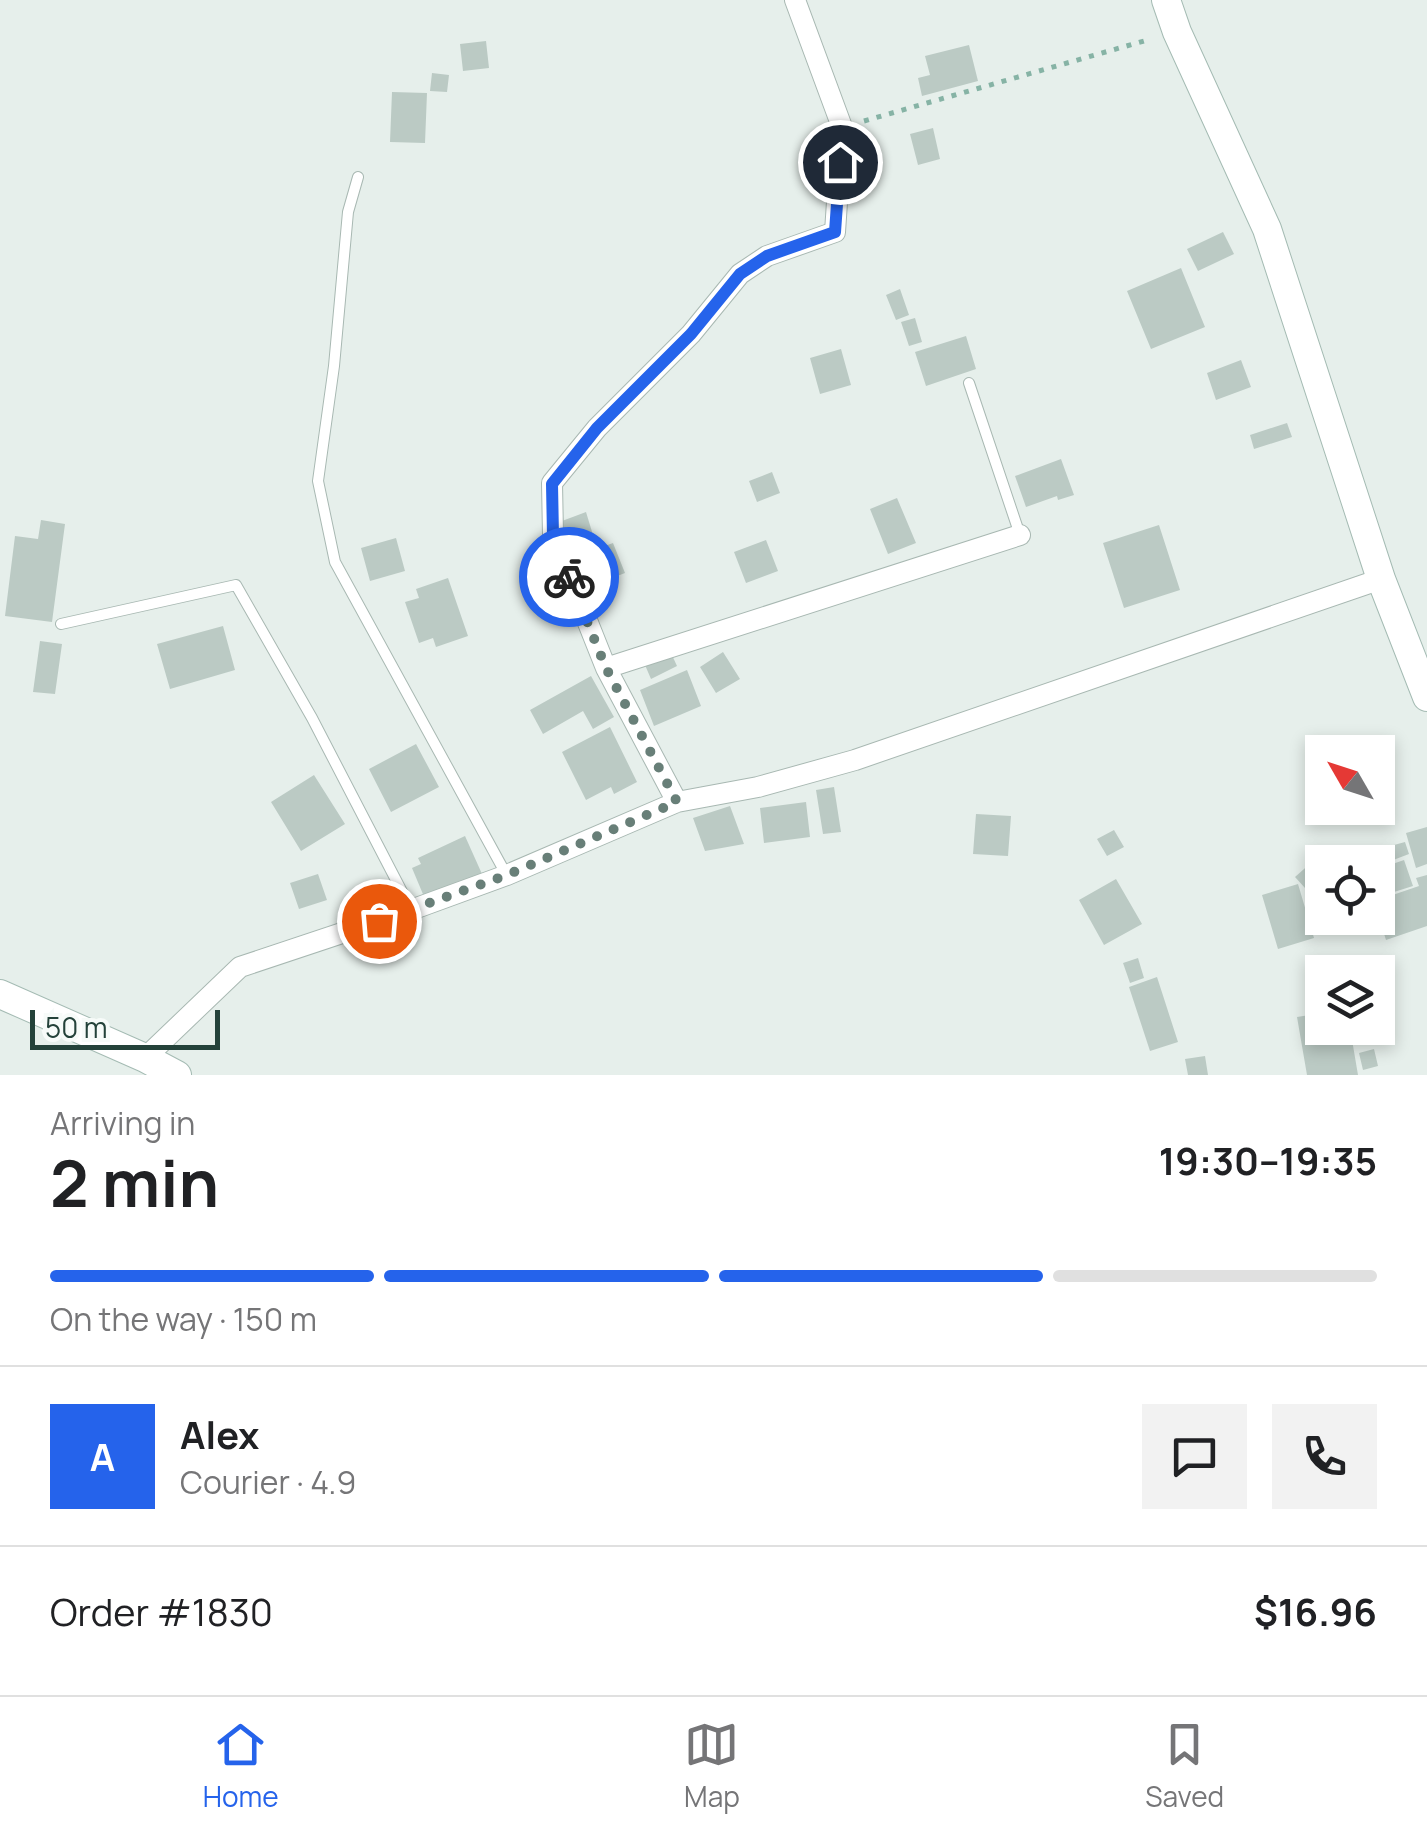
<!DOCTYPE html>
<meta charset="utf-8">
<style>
:root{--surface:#fff;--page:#f2f2f2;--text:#202124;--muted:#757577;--line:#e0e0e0;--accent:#2563eb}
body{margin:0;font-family:Manrope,sans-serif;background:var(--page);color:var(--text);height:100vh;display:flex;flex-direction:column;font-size:38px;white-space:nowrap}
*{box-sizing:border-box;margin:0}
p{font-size:32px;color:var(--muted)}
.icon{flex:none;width:55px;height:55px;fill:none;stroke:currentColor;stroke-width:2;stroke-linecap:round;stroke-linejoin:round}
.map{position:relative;height:1075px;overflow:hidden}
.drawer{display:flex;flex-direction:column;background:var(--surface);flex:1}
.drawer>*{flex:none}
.needle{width:65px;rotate:309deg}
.tools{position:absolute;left:1305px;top:735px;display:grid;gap:20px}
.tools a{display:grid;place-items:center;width:90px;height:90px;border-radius:0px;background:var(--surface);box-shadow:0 5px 15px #0003;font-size:50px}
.scale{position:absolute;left:30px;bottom:25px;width:190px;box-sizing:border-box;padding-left:10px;border:5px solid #24423a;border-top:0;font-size:28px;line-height:35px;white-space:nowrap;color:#24423a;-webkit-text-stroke:8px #f7fbf9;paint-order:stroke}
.pin{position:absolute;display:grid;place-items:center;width:85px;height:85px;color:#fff;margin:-42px;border:5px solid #fff;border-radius:50%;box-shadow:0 2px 10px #0007}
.courier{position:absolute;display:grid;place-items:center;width:100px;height:100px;margin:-50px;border:8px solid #2563eb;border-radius:50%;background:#fff;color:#222;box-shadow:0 2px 12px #0007}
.overview em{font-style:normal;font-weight:700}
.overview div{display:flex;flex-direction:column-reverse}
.overview{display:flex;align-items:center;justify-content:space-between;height:170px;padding:0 50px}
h1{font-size:65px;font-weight:700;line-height:75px}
.bar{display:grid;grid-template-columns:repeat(4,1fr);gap:15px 10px;align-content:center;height:120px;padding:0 50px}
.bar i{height:12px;border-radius:8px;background:var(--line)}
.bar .active{background:var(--accent)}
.bar p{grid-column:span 4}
.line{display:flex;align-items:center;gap:25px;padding:0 50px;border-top:2px solid var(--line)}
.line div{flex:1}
.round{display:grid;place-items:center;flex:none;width:105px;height:105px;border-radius:0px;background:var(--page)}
.menu{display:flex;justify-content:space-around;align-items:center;height:140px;border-top:2px solid var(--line);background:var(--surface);font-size:28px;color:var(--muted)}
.menu a{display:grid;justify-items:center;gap:5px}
.menu .active{color:var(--accent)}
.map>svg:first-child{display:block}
.building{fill:#bbcac4}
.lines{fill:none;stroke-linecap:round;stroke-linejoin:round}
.lane-casing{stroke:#a8b8b2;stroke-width:12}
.street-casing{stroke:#a8b8b2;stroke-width:22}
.secondary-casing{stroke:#a4bbb3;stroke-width:30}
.path{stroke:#86b3a5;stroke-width:5;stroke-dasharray:5 8;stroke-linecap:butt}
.lane{stroke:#fff;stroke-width:10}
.street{stroke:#fff;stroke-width:20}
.secondary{stroke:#fff;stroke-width:28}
.done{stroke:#687f78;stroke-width:10;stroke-dasharray:0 18}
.route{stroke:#2563eb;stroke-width:12}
</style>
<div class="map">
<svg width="1427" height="1075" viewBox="0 0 1427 1075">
<rect width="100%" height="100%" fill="#e6efeb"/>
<path class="building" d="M486,41l3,27 -26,3 -3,-27z
M969,45l9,36 -56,15 -4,-18 12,-3 -5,-19z
M432,73l17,2 -2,17 -17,-1z
M392,92l35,1 -2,50 -35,-1z
M933,128l7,31 -22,6 -8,-31z
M1223,232l11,22 -36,17 -11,-22z
M1181,268l24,59 -54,22 -24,-58z
M900,289l9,26 -13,5 -10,-25z
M915,318l7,24 -13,4 -8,-24z
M966,336l10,33 -50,17 -11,-34z
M841,349l10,36 -31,9 -10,-36z
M1241,360l10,27 -35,13 -9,-27z
M1287,423l5,14 -38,12 -4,-14z
M1061,459l13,36 -16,5 -1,-4 -31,11 -11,-31z
M772,472l8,21 -23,9 -8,-21z
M897,498l19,45 -28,11 -18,-45z
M586,512l7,23 -24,8 -7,-22z
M41,520l24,4 -13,98 -47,-6 10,-80 23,3z
M1159,525l21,65 -56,18 -21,-65z
M396,538l9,33 -35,10 -9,-33z
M766,540l12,31 -32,12 -12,-31z
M613,543l12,30 -44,17 -11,-31z
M448,578l20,58 -32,11 -3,-9 -14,5 -14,-41 14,-4 -3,-9z
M223,626l12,44 -65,19 -13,-45z
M40,641l22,3 -7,50 -22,-2z
M723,652l17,27 -24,14 -16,-26z
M671,653l6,13 -26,13 -6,-14z
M687,670l14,36 -47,20 -14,-36z
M591,676l23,41 -21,12 -10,-18 -40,23 -13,-24z
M610,727l27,55 -23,12 -3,-7 -25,13 -24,-48z
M416,744l23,43 -48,25 -22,-43z
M314,775l31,49 -44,27 -30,-49z
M834,787l7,45 -18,2 -7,-44z
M806,802l4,35 -46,6 -4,-35z
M730,806l14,38 -39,7 -12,-33z
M976,814l35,2 -3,40 -35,-2z
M1427,827v37l-11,4 -10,-35z
M1114,830l10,17 -17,9 -10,-17z
M465,836l17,38 -57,25 -13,-31 9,-4 -3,-6z
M1405,842l4,12 -21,8 -5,-14z
M1349,848l5,13 22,-7 3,8h-50l-3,-6z
M1404,860l9,26 -35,11v-28z
M1313,861l9,12 -17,15 -10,-11z
M318,874l9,26 -28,9 -9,-26z
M1427,875v51l-41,14 -8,-25v-15l41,-14 -3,-8z
M1116,879l26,45 -38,21 -25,-45z
M1298,884l16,54 -36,11 -16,-54z
M1138,958l6,20 -14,5 -7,-20z
M1157,977l21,65 -28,9 -21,-64z
M1322,1013v15h28l8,47h-51l-10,-58z
M1374,1049l4,17 -15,4 -4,-17z
M1205,1056l3,19h-20l-3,-16z"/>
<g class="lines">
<g class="lane-casing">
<path id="lane" d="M358,177l-10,35 -14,154 -16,115 17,81 171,312
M969,383l51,152
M61,624l175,-39 76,133 99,191"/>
</g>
<g class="street-casing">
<path id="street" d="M606,668l414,-133
M677,802l-71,-134 -53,-133 -1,-52 45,-55 94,-94 49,-60 27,-18 68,-24 7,-105 -47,-127
M145,1058l95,-91 171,-57 96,-35 170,-73 81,-15 97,-27 526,-181"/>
</g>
<g class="secondary-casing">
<path id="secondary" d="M1166,0l11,32 90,197 114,350 46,118
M0,994l145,64 32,17"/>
</g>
<path class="path" d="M864,121l287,-82"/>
<use href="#lane" class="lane"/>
<use href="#street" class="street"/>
<use href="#secondary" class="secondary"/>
</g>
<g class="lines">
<path class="done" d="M379,921l128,-46 170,-73 -71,-134 -37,-91"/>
<path class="route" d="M569,577l-16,-41 -1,-52 45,-56 94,-94 49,-60 27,-18 68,-24 5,-70"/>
</g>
</svg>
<div class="tools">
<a><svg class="needle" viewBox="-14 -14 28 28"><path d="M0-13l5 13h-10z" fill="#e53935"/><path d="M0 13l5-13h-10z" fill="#757577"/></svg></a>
<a><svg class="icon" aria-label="locate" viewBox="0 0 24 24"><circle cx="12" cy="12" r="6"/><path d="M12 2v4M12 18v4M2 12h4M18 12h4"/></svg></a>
<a><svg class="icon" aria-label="layers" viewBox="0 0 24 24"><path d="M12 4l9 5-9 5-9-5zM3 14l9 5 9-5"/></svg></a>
</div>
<div class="scale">50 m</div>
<div class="pin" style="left:379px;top:921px;background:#ea580c"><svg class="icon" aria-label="bag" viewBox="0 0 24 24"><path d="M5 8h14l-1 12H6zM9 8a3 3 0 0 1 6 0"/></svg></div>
<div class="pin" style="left:840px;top:162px;background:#1f2937"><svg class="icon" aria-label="home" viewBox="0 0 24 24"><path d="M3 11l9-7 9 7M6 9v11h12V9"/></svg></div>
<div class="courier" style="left:569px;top:577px"><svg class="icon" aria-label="bike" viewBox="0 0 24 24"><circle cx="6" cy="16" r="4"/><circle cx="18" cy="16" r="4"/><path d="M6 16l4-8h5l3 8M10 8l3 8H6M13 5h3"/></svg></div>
</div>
<section class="drawer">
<div class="overview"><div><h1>2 min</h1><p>Arriving in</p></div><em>19:30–19:35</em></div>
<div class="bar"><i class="active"></i><i class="active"></i><i class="active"></i><i></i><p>On the way · 150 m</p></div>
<div class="line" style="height:180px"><b class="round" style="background:var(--accent);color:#fff">A</b><div><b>Alex</b><p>Courier · 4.9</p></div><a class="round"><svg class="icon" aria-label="chat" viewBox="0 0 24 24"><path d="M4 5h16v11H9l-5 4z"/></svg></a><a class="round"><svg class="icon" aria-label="phone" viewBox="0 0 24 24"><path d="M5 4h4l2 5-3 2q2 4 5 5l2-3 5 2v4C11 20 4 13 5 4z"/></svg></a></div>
<div class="line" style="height:130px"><div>Order #1830</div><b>$16.96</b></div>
</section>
<nav class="menu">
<a class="active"><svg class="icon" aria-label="home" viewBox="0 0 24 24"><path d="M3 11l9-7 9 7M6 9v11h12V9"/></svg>Home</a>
<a><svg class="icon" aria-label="map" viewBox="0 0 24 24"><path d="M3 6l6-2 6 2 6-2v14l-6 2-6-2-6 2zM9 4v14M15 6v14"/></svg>Map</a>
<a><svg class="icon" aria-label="saved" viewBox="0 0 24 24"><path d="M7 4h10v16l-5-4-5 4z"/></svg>Saved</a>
</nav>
